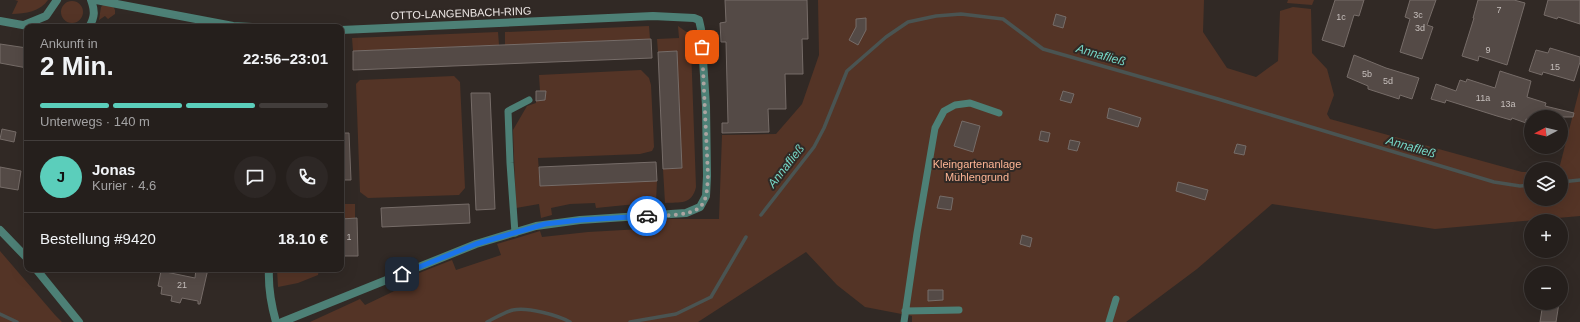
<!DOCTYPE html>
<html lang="de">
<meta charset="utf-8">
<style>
:root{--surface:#251f1c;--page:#2d2725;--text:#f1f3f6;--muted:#a3a2a3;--line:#423d3b;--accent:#5bcebb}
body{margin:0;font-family:Helvetica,sans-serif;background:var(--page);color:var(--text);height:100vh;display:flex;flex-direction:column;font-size:15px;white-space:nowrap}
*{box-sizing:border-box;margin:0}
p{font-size:13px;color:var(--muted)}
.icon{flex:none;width:22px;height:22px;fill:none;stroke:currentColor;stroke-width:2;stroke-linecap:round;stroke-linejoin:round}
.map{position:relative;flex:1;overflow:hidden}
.details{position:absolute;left:24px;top:24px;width:320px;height:248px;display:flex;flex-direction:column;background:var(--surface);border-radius:8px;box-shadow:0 4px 16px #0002,0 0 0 1px var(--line)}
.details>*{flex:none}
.needle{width:26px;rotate:263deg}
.fabs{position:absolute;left:1524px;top:110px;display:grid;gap:8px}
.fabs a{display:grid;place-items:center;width:44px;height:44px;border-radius:50%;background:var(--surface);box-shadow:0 4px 16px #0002,0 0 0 1px var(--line);font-size:20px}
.pin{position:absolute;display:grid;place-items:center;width:34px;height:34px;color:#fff;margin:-17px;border-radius:8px;box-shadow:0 2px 6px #0006}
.courier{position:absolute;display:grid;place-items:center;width:40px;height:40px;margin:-20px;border:3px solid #1a73e8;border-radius:50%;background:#fff;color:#222;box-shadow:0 1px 5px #0007}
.head em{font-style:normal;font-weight:700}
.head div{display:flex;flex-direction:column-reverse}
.head{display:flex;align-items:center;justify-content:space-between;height:68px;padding:0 16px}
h1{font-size:26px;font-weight:700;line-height:30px}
.bar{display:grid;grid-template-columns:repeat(4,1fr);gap:6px 4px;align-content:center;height:48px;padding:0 16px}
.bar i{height:5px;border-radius:3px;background:var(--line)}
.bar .current{background:var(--accent)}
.bar p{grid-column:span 4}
.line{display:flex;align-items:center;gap:10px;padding:0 16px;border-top:1px solid var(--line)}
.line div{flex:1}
.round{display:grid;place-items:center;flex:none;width:42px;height:42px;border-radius:21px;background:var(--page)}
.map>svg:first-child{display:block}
.green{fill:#543426}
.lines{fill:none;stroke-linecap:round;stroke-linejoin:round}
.stream{stroke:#4a5452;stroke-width:3.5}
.building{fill:#544a46;stroke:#766c68}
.service{stroke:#4d8076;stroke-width:7}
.minor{stroke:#4d8076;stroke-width:8}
.done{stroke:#aba4a1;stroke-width:4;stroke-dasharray:0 7.2}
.route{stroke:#1a73e8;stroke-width:5}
.labels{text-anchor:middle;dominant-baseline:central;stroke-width:4;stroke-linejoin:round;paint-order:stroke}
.number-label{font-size:9px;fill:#c6bfbc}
.street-label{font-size:11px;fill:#ece6e4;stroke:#312925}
.park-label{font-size:11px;fill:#fdb595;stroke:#312925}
.water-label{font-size:12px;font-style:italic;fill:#76d7c6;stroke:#312925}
</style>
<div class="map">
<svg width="1580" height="322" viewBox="0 0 1580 322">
<rect width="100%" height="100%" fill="#312925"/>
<path class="green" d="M15,0h33c-7,11 -23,14 -36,14l6,-13z
M818,0h386l-1,32 24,36 29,9 22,-16 2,-50 13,-4 18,2 1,44 15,16 7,26 -7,19 3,5 192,53h9v27h30v-30h-2l21,-82v129l-145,13 -163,-25 -75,65 -71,53h-214v-6l-47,-9 -28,-22 -31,-33 -108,70h-388l50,-23 5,6 46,-22 -2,-6 43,-17 4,10 45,-15 -4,-11 43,-13 2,6 46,-5 71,-4v-9h60l3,-84 54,-1 26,-30 17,-49z
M1288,0h26l-2,5 -25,-2z
M61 12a11 11 0 1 1 22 0a11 11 0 1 1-22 0Z
M104,4l9,2 2,4v4l-7,5 -3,-3 -6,4 2,-13z
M649,26l1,13 -145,6v-13z
M678,26l10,7 3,14 5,140c-4,18 -16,15 -31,16l-2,-34 19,-1 -5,-117 -19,1 -1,-13 22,-1z
M498,32l1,13 -146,6 -1,-13z
M641,70l8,8 2,7 3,62 -2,4 -12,3 -102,4 2,28 117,-5 -1,21 -60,6 -1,-5 -25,1 -19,4 1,7 -11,3 -2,-14 -23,4 -3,-78 14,-24 9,-3v-2l9,-1v-9h-5l-1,-16z
M454,76l6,6 5,106 -6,7 -91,3 -8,-6 -4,-108 4,-4z
M341,204h14v14l-14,1z
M0,251l55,64 7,7h-62z
M277,269h42l-1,6 -20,8 -20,4z"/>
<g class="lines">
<path class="stream" d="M1561,182l19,-2
M761,215l53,-68 10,-19 23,-57 39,-34 22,-15 28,-6 25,-2 42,5 40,30 175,50 276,83 26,4 11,-1
M0,314l17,8
M487,322c8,-4 18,-10 26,-12 15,-3 44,5 57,12
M630,322l46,-8 35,-17 35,-60"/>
</g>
<path class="building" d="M725,0h82l1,39h-6l1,35h-18l1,35h-18l1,23 -47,1v-10h6l-2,-81h-5l-1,-19 6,-1z
M1335,0h29l-5,16 -5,-1 -10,32 -22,-7z
M1410,0h26l-9,25 6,2 -11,32 -22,-7 10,-33 -5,-2z
M1478,0h36l11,3 -18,62 -28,-9 -1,5 -16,-5 12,-38h-1z
M1548,0h32v24l-22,-7 -1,2 -13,-4z
M1056,14l10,3 -3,11 -10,-3z
M866,18v12l-8,15 -9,-5 7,-13v-8z
M651,39l1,19 -299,12v-19z
M0,44l27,4v20l-27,-5z
M1550,48l30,9v5l-6,19 -31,-9 -1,3 -13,-4 7,-21 12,3z
M677,51l5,117 -19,1 -5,-117z
M1354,55l32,13 33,10 -7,21 -12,-4 -1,4 -31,-10v-3l-21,-9z
M1500,71l31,10 -4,16 19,6 -1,3 29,7 -1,4h-42v4l-5,-2v4l-14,-5 -1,2 -14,-4 -51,-16 -1,3 -14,-4 5,-15 20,7 4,-11 6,2 1,-3 28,9z
M536,91h10l-1,9 -9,1z
M1063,91l11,3 -3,9 -11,-3z
M471,93h19l5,116 -19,1z
M1109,108l32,10 -3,9 -31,-9z
M962,121l18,5 -7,26 -19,-6z
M2,129l14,3 -2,10 -14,-3z
M1041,131l9,2 -2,9 -9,-2z
M341,133h8l2,47h-10z
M1070,140l10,2 -3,9 -9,-2z
M1237,144l9,2 -2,9 -10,-2z
M656,162l1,19 -117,5 -1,-19z
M0,167l21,4 -3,19 -18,-3z
M1178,182l30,8 -3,10 -29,-9z
M940,196l13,2 -2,12 -14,-2z
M469,204l1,19 -88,4 -1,-19z
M357,218l1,38h-17v-37z
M1022,235l10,3 -2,9 -10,-3z
M196,269h12l-8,35h-2v-3l-16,-3 -2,5 -9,-2 1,-5 -11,-2 1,-7 -4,-1 3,-15 34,7z
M928,290h15v10l-15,1z
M1543,303h16l-3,19h-16z"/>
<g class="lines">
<path class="service" d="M515,233l-5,-70 -2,-52 21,-11
M905,311l54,-1
M904,322l13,-89 18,-105 9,-17 11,-6 15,-2 29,10
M1109,322l7,-23"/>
<path class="minor" d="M96,0l137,26 19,1
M0,21l28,5
M24,25l22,-9 11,-16
M89,27c6,-10 6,-16 2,-27
M0,230l27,28
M36,269l43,53
M269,269c-1,19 2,35 7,53
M282,322l194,-78 60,-18 44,-6 106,-7 14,-6 6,-11 1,-20 -1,-70 -5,-77 -2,-9 -5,-2 -41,-2 -312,14"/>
</g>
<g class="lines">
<path class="done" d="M647,216c14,-1 43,1 53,-9 8,-7 7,-22 8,-31l-6,-129"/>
<path class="route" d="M402,274l74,-30 69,-20 35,-4 67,-4"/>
</g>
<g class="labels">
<g class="number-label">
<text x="1499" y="10">7</text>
<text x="1418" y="15">3c</text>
<text x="1341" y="17">1c</text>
<text x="1420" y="28">3d</text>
<text x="1488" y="50">9</text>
<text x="1555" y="67">15</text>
<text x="1367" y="74">5b</text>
<text x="1388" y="81">5d</text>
<text x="1483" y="98">11a</text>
<text x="1508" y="104">13a</text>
<text x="349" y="237">1</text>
<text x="182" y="285">21</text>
</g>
<g class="street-label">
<text transform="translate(461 13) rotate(-2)">OTTO-LANGENBACH-RING</text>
</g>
<g class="park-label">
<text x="977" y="164">Kleingartenanlage<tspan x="977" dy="13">Mühlengrund</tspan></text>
</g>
<g class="water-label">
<text transform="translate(1101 55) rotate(16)">Annafließ</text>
<text transform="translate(1411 147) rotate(16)">Annafließ</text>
<text transform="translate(786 166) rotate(-52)">Annafließ</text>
</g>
</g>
</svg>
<div class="fabs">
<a><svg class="needle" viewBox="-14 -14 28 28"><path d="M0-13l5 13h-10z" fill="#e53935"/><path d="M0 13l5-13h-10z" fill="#a3a2a3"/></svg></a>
<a><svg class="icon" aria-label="layers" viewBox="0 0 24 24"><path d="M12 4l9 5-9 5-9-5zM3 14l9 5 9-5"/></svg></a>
<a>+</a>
<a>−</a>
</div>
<div class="pin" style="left:702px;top:47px;background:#ea580c"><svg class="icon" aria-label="bag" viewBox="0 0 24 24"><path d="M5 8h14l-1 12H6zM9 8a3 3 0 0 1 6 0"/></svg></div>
<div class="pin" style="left:402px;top:274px;background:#1f2937"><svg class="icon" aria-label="home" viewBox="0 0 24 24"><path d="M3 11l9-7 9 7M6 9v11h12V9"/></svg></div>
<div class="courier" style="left:647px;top:216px"><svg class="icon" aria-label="car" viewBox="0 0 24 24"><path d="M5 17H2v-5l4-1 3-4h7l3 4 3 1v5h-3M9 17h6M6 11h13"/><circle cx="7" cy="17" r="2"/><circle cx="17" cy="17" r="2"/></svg></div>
<section class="details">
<div class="head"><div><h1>2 Min.</h1><p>Ankunft in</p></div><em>22:56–23:01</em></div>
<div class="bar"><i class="current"></i><i class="current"></i><i class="current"></i><i></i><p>Unterwegs · 140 m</p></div>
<div class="line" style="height:72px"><b class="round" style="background:var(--accent);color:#111">J</b><div><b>Jonas</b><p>Kurier · 4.6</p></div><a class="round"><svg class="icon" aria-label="chat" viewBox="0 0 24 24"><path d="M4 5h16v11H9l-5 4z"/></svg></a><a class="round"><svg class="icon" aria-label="phone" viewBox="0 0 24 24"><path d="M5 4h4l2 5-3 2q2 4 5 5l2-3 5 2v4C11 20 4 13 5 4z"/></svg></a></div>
<div class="line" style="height:52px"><div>Bestellung #9420</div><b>18.10 €</b></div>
</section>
</div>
